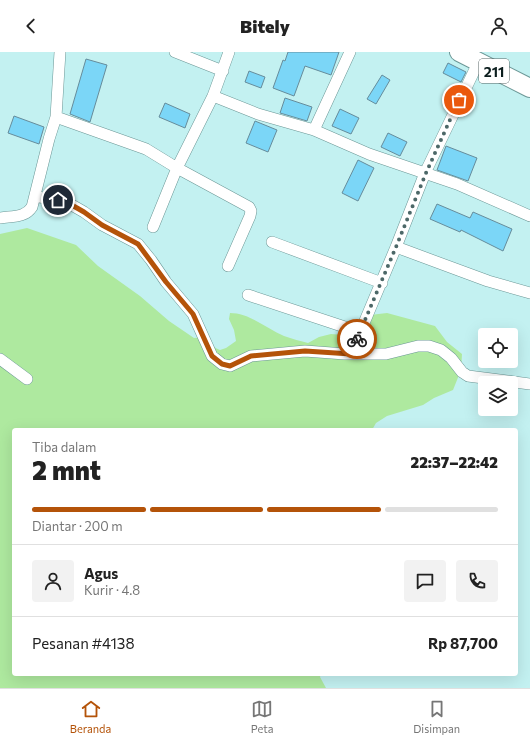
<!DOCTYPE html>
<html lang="id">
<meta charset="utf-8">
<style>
:root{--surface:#fff;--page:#f2f2f2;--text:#222;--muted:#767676;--line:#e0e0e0;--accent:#b45309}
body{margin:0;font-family:Commissioner,sans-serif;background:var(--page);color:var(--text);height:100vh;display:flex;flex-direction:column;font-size:15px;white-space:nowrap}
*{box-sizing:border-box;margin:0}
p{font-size:13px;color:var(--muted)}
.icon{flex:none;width:22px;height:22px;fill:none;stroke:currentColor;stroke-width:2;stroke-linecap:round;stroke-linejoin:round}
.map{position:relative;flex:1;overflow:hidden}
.drawer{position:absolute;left:12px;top:376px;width:506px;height:248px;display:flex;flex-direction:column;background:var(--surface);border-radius:4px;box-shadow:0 4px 16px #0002}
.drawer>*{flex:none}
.controls{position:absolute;left:478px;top:276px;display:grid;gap:8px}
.controls a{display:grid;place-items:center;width:40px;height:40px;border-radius:4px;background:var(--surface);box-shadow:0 4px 16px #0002;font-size:20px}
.pin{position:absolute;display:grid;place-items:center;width:34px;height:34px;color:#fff;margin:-17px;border:2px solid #fff;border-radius:50%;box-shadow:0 1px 4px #0007}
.courier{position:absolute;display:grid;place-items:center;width:40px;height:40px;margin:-20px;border:3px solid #b45309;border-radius:50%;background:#fff;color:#222;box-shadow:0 1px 5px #0007}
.summary em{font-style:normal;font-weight:800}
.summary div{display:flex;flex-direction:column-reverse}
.summary{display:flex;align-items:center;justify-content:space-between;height:68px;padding:0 20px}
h1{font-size:26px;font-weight:800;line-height:30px}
.bar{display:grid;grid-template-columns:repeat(4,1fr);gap:6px 4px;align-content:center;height:48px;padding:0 20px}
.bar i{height:5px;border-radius:3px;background:var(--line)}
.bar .on{background:var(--accent)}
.bar p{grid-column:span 4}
.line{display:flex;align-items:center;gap:10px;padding:0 20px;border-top:1px solid var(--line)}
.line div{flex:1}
.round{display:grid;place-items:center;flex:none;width:42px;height:42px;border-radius:4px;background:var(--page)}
header{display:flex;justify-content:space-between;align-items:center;height:52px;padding:0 20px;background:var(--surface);font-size:18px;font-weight:800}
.menu{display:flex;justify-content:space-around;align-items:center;height:56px;border-top:1px solid var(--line);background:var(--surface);font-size:11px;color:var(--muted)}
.menu a{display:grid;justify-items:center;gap:2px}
.menu .on{color:var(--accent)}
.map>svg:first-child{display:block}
.green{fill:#aee99f}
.building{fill:#7bd6f7;stroke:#668c9b}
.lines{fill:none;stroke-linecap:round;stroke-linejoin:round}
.minor-casing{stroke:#6b9796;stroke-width:12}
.primary-casing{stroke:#6b9796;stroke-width:20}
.minor{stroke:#fff;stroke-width:11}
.primary{stroke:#fff;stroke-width:18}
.done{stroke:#4c6868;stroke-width:4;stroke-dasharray:0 7.2}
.route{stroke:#b45309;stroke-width:5}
.labels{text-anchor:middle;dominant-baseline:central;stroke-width:4;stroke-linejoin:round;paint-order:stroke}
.shield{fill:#fff;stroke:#556262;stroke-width:1}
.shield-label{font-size:14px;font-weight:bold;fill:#0c1e1e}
</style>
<header><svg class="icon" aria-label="back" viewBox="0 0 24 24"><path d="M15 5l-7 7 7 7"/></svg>Bitely<svg class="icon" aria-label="person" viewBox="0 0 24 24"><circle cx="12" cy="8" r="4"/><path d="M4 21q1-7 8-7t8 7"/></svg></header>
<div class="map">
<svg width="530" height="636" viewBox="0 0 530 636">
<rect width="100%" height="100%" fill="#c3f1f1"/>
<path class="green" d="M27,176l49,17 22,21 42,30 29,25 25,17c13,-2 15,8 26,12l6,-2 10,-7 -2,-11 -5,-11 1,-6c20,0 37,16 54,23 8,3 17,5 24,7l11,-6 12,-3 13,1 10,-5 6,-10 10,-5 17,-2 48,13 12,16 15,12 -1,16 -8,20 -19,8 -11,7 -36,11 -11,7 -4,7h-358v244h307l-1,3 6,11h-326v-454z"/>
<path class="building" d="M288,0h51l-8,23 -26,-9 -11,30 -21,-8 10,-28 2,1z
M86,7l21,6 -17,57 -20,-8z
M448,11l18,9 -5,10 -18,-9z
M249,19l16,6 -4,11 -16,-6z
M382,23l8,5 -14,24 -9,-5z
M285,46l27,9 -5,14 -27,-8z
M165,51l25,11 -5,14 -26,-11z
M340,57l19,9 -8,16 -19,-8z
M14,64l30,11 -5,17 -31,-11z
M255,69l22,9 -9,22 -22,-9z
M388,81l19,9 -7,14 -19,-9z
M446,94l31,12 -9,23 -31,-11z
M358,108l16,8 -16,33 -16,-8z
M437,152l33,14 3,-6 39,17 -9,22 -42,-21 -1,2 -30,-13z"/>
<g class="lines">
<g class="minor-casing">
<path id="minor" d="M175,0l48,19
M213,44l45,18 56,16 55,24 88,30 73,32
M56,65l4,-65
M314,78l36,-78
M35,144l35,8 14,8 18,13 36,19 13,16 15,22 27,32 19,42 10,8 8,2 21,-10 54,-5 40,3h41l32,-8h11l12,4 10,8 11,14 6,4 62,8
M0,166c12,-2 25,0 32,-11l17,-68 7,-22 90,32 31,19 36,-72 16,-44
M153,175l24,-59 72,39 2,4 -1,5 -22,50
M272,190l110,41
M396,195l92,34 42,12
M248,243l112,37
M351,302l45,-107 29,-74 53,-110
M0,307l27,20"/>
</g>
<g class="primary-casing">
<path id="primary" d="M459,0l71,36"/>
</g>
<use href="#minor" class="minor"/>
<use href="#primary" class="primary"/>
</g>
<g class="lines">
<path class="done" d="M357,287l39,-92 30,-74 33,-73"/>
<path class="route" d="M58,148l12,4 14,8 18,13 36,19 28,38 27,32 19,42 10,8 8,2 21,-10 54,-5 46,3 6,-15"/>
</g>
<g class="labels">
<rect class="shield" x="479" y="7" width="30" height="24" rx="3"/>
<g class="shield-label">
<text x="494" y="19">211</text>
</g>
</g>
</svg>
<div class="controls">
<a><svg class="icon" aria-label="locate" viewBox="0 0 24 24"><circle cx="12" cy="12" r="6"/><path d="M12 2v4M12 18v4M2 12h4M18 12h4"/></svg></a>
<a><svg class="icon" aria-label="layers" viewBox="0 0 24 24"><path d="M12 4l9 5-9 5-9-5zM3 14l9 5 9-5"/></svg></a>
</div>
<div class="pin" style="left:459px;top:48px;background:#ea580c"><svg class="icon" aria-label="bag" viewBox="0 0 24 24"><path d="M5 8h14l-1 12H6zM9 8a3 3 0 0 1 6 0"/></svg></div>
<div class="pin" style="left:58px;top:148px;background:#1f2937"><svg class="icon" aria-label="home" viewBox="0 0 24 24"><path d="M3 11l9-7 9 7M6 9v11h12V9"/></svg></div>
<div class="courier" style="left:357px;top:287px"><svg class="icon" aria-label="bike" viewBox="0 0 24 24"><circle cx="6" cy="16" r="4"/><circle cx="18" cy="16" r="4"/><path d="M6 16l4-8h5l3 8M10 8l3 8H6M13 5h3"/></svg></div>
<section class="drawer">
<div class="summary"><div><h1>2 mnt</h1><p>Tiba dalam</p></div><em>22:37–22:42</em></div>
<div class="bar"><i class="on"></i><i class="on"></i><i class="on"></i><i></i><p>Diantar · 200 m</p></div>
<div class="line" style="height:72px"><a class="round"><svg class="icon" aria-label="person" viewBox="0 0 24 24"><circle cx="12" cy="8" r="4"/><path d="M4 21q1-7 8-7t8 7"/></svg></a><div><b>Agus</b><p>Kurir · 4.8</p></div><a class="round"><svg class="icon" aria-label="chat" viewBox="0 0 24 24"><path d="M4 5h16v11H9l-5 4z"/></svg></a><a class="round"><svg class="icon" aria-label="phone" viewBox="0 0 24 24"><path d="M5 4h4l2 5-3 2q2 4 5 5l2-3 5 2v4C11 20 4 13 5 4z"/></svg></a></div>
<div class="line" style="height:52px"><div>Pesanan #4138</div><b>Rp 87,700</b></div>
</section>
</div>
<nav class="menu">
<a class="on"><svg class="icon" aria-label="home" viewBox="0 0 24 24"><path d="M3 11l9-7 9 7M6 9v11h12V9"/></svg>Beranda</a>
<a><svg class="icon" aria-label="map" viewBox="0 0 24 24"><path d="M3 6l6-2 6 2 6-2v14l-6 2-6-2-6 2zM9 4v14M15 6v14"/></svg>Peta</a>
<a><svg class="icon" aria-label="saved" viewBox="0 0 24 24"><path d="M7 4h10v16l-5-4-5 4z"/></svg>Disimpan</a>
</nav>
